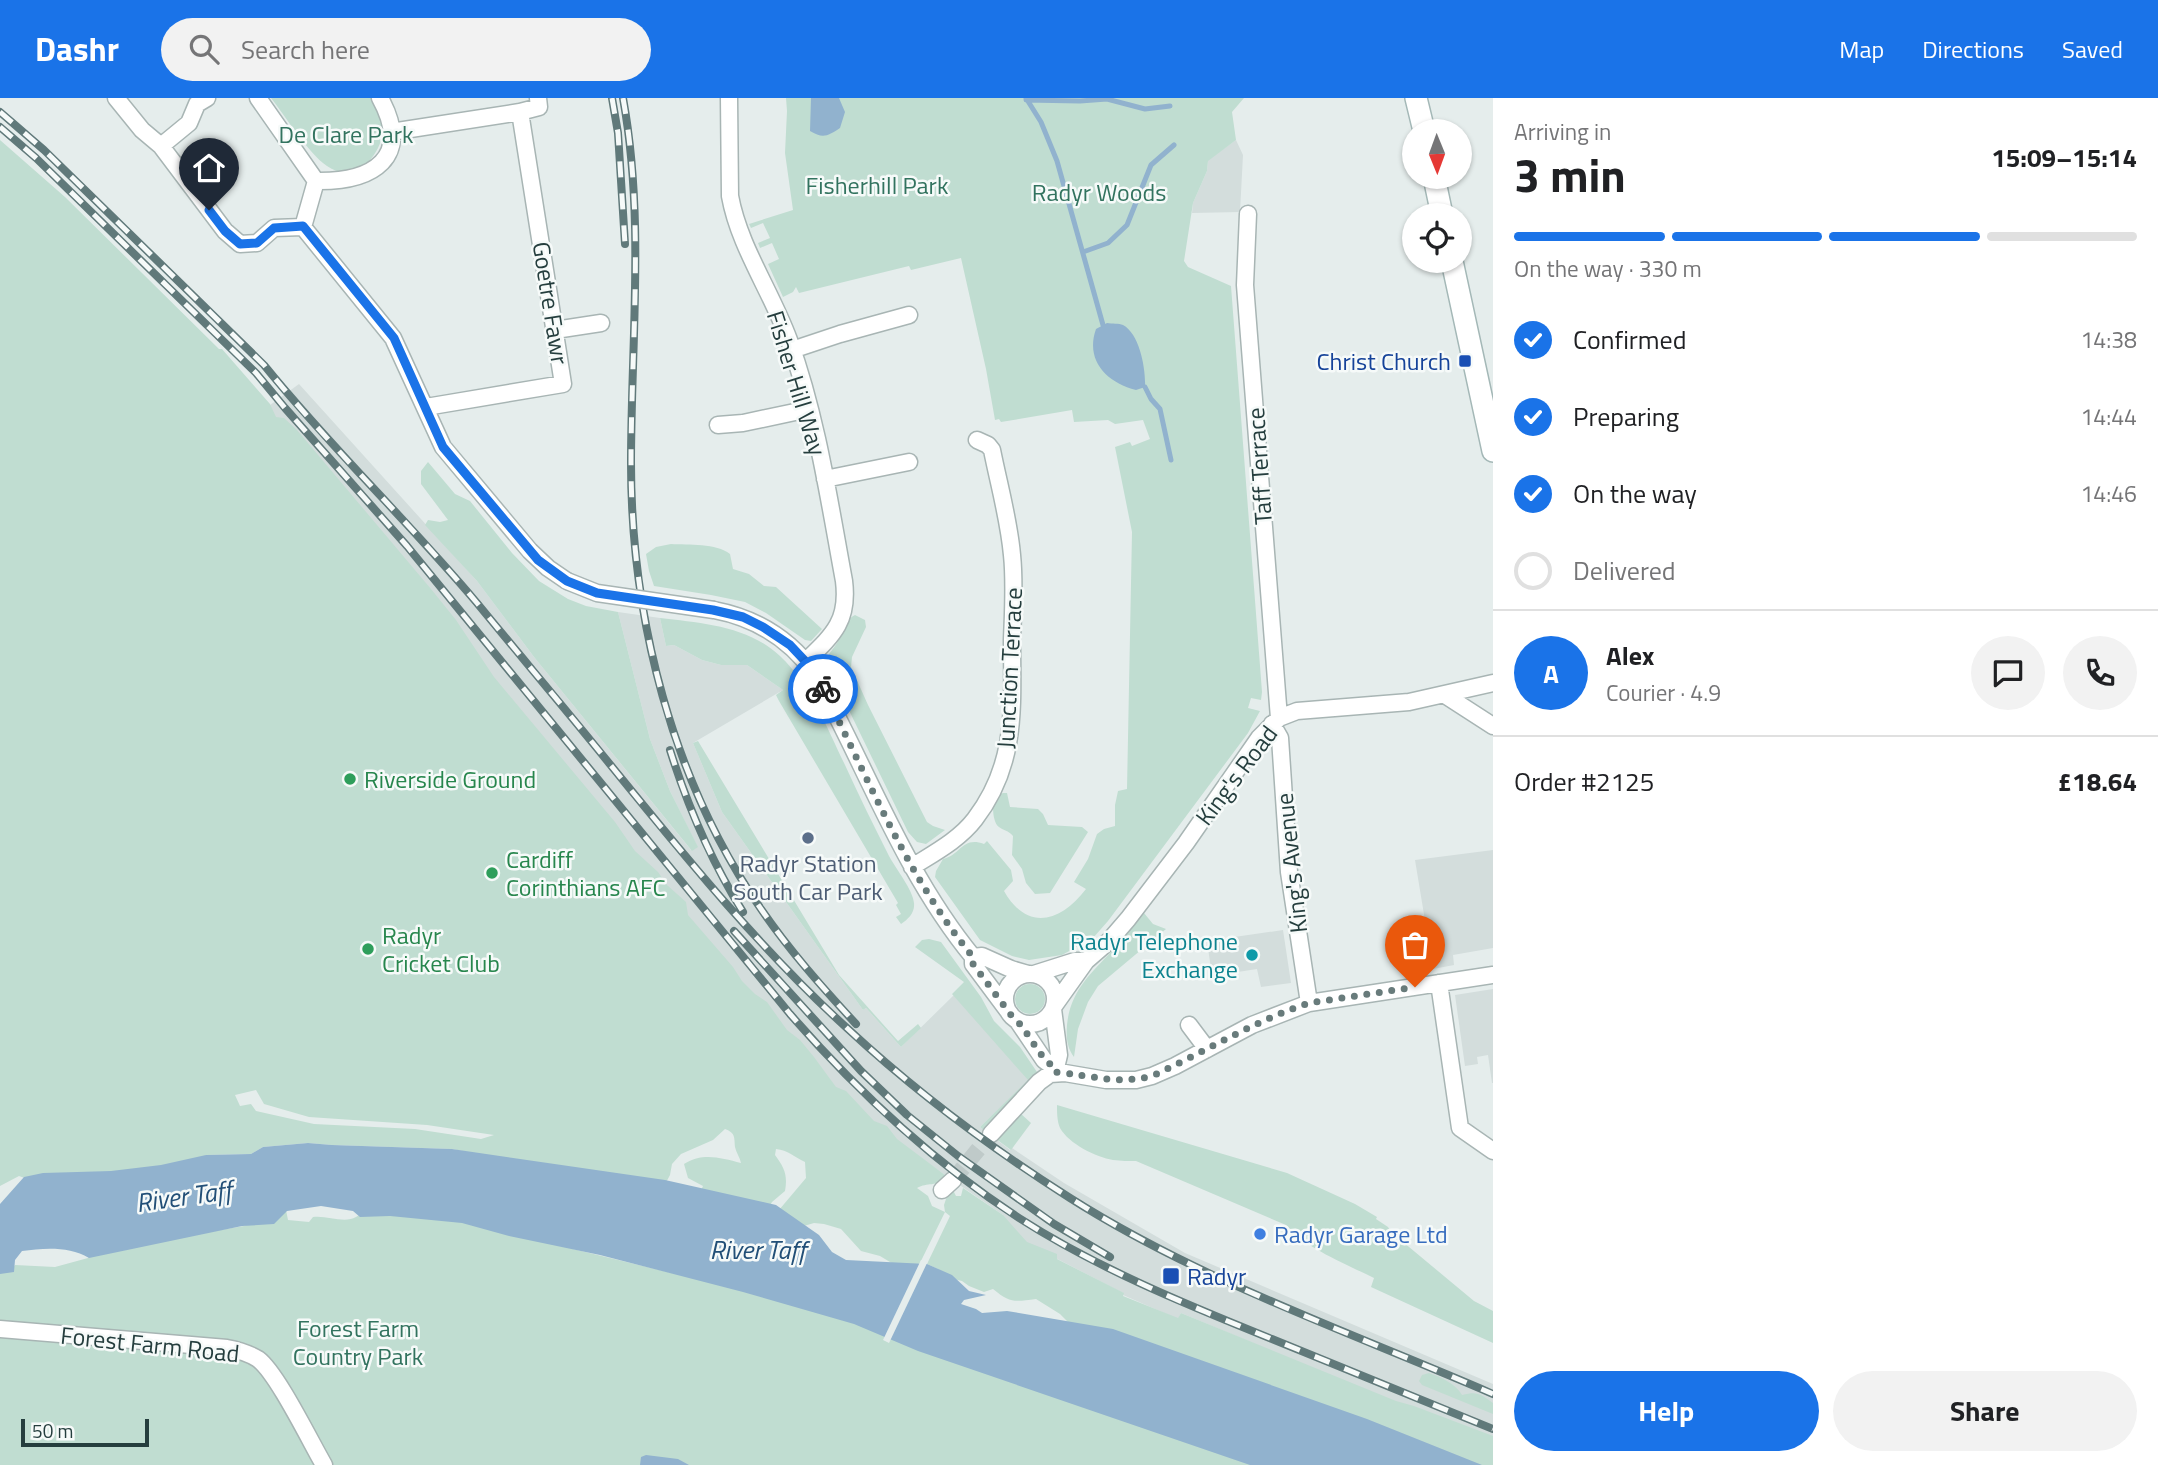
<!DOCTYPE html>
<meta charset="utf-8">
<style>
:root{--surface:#fff;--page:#f2f2f2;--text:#202124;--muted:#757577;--line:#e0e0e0;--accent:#1a73e8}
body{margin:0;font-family:"Titillium Web",sans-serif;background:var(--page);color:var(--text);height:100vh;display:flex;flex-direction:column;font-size:26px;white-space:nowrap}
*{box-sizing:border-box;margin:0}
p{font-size:23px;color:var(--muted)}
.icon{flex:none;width:38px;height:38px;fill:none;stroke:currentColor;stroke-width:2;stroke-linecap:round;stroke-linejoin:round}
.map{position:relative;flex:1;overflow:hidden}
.panel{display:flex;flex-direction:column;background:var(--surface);width:665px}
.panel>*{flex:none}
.needle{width:46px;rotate:179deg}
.controls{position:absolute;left:1402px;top:21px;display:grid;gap:14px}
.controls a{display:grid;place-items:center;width:70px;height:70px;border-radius:50%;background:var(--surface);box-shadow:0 2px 5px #0004;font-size:35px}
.scale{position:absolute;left:21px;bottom:18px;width:128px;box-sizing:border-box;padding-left:7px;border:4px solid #253e3e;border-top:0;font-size:19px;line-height:24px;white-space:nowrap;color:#253e3e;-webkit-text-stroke:5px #f6faf9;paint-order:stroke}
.pin{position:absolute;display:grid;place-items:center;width:60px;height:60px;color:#fff;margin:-72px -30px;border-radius:50% 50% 50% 0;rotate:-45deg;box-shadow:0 0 7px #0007}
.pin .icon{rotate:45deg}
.courier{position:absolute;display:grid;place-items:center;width:70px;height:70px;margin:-35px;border:5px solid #1a73e8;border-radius:50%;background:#fff;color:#222;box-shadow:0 2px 9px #0007}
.summary em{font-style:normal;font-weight:700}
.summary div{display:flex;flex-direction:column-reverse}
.summary{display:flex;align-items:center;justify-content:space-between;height:119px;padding:0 21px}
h1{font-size:46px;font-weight:700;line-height:52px}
.bar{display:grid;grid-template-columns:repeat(4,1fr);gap:10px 7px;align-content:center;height:84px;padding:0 21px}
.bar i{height:9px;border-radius:5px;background:var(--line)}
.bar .current{background:var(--accent)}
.bar p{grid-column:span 4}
.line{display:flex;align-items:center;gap:18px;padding:0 21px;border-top:2px solid var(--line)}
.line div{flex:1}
.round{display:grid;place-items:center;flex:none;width:74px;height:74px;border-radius:37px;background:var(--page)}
ol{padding:0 21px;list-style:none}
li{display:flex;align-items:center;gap:21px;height:77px}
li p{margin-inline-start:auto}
li .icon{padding:7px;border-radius:50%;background:var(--accent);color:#fff;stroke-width:4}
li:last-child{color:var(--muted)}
li i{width:38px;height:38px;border:4px solid var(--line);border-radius:50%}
.button{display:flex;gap:14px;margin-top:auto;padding:14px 21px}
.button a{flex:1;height:80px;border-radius:42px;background:var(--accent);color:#fff;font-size:28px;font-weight:700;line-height:80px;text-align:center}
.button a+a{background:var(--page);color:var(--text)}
header{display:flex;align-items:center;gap:42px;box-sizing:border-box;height:98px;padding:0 35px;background:var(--accent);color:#fff}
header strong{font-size:33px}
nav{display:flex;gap:38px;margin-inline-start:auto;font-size:24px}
.search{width:490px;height:63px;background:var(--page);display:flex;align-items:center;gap:18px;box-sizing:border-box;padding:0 24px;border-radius:38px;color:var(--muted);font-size:26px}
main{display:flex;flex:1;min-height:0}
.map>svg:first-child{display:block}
.built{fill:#d3dddc}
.green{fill:#c0ddd1;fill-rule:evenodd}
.water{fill:#91b2ce}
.pier{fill:#e5edec}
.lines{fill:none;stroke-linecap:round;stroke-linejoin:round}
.stream{stroke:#91b2ce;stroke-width:5}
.minor-tunnel{stroke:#bfcac9;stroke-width:16;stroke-dasharray:16 8;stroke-linecap:butt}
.minor-casing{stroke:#a8b5b4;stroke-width:19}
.secondary-casing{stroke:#a4b8b7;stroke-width:24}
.minor{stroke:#fff;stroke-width:16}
.secondary{stroke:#fff;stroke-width:21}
.rail-casing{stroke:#60797a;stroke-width:8}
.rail{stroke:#f6faf9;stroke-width:5;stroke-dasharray:16;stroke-linecap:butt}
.minor-bridge-casing{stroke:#a8b5b4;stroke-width:19;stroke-linecap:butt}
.minor-bridge{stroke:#fff;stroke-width:16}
.done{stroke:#687b7b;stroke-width:7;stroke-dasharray:0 12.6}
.route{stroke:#1a73e8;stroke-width:9}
.transit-dot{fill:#1a4fb4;stroke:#f6faf9;stroke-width:2.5}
.leisure-dot{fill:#2e9e5b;stroke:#f6faf9;stroke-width:2.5}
.service-dot{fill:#5c6f8a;stroke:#f6faf9;stroke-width:2.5}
.culture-dot{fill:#0f9aa8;stroke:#f6faf9;stroke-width:2.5}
.shop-dot{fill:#3f7fe0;stroke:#f6faf9;stroke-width:2.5}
.labels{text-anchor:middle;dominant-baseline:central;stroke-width:5;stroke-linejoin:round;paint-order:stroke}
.park-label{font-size:24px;fill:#32735f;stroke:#f6faf9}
.street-label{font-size:24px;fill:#253e3e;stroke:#f6faf9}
.transit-label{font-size:24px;fill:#164399;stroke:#f6faf9;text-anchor:end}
.leisure-label{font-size:24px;fill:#27864d;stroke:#f6faf9;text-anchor:start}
.service-label{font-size:24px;fill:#4e5e75;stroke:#f6faf9}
.culture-label{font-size:24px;fill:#0d838f;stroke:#f6faf9;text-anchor:end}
.shop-label{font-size:24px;fill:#366cbe;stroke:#f6faf9;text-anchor:start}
.water-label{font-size:26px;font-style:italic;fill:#224f77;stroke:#f6faf9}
</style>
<header>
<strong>Dashr</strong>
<div class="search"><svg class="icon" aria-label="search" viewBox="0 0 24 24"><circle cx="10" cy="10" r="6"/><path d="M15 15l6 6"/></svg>Search here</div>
<nav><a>Map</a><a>Directions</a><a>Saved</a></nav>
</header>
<main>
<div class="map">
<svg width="1493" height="1367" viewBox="0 0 1493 1367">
<rect width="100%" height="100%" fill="#e5edec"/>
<path class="built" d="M1236,42l7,15 -3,57 -48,1 1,-10 14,-32 1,-11z
M299,286l178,197 57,76 157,193 6,-4 -27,-55 -20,-52 -32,-127 42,6 6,28 8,-1 28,15 19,5h26l36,25 -90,53 29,69 141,198 3,-2 35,39 53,-52 75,85 -49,47 30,23 2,-2 52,35 121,70 308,131v54l-99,-36 -213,-89 -3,6 -55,-24v-2l-127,-66 7,-12 -107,-74 -65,-56 -54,-61 -511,-616z
M1493,752v98l-40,7 1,10 -21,4 -18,-109z
M1283,832l8,53 -30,4 -4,-18 -45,7 -5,-35z
M1493,891v94h-1l-4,-28 -11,2 1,7 -13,2 -10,-71z"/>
<path class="green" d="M271,0h102c4,9 11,21 10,31 -1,27 -29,56 -56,37 -19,-13 -41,-49 -56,-68z
M786,0h458l-12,14 4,28 -28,21 -1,10 -14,32 -9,58 4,6 43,19 31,406 -1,8 -10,-2 -3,10 12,3 -12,22 -140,188 -15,17 -31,17 -33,5 -17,-4 -32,-16 -45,-63 1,-6 7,-12c18,-4 19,-23 41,-15l3,-3 24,29 2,11 -9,10c23,41 57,31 82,-2l-12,-7 14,-23 9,-25 7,-5 11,-3v-21l3,-14 9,-2 5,-257 -17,-85 15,-5 2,4 18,-7 -7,-19 -28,4 -7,-4 -34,2 -2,-12 -71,12 -2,-3 -4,1 -9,-51 -25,-111 -50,12 -2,-4 -110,27 -3,-6 -3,5 -10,5 -15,-33 11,-5 -7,-16 -12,5 -2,-5 12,-5 -7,-15 -12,5 -2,-4 44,-14 -8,-57 2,-42z
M0,42l65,57 154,152h3l48,55 6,13 8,1 13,12 134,159 25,31 38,57 121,145 20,29 23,21 9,13 19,17 2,13 45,52 9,14 13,13 12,8 20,28 13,10 14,17 22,30 10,4 28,30 13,5 10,13 52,39c-14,9 -21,4 -32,10l11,8 4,10 13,6 -1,-7 5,-15h4l3,6h5l2,-8 40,27 24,27 30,12v5l67,34 -1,3 55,22 3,-5 215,88 18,5 79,30v29h-30l-389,-137 -14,-14 -24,-15c-22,3 -26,4 -43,-10l-9,3 -15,-6 -7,-5 -12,-3 -12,-9 -11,-5 23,-48 -5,-4 -25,51 -7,4 -13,1 -20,-12 -19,-5 -20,-22 -17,-5 -10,-1 -17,5 -18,-18 27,-32 -1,-16c-11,-5 -17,-12 -29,-13l-1,6c9,12 13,20 10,36l-13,11 -10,17 -63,-24 4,-9 -15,-8 -4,-14c19,-12 37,-6 57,-1 -1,-5 -5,-11 -6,-16 -1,-9 1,-14 -10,-18l-12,11 -32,14 -9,10 -2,11 -8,15 -210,-41 -120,-4 -24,-2 -45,4 -12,7 -45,1 -9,10 -164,16 -14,-5 -19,10zM256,992l8,14 45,13 118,8 67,10 -13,4 -66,-10 -101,-5 -58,-13 -5,-7 -11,2 -5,-11z
M428,364l27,32 15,7 42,52 27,28 29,18 18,7 32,6 32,127 20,52 28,56 -6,4 -158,-194 -57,-76 -52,-56 3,-5 12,2 8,-2 -27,-36v-13z
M671,446c18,1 45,-1 59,10l3,15 16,5 15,12 12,1 46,42 -11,12 -6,-1 -39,-27 -21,-11 -34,-7 -57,-9 -5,-15 -3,-17 10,-7z
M855,517l10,5 1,7 -14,30 -1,10 17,38 59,117 6,4 12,4 -19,14 -9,-2 -9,-10 -80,-165 -1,-10c3,-5 7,-9 10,-14 7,-11 3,-20 18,-28z
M660,520c42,5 88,8 120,38 31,29 47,72 65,109 14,31 29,61 44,91 7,13 24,34 25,47 1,10 -6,16 -13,21l-5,-7 5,-3 -5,-9 2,-2 -119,-202 -3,-6 7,-5 -36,-25h-26l-19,-5 -28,-15 -8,1z
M698,643l141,234 59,66 20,-17 3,4 -20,19 -35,-39 -3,2 -141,-198 -29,-69z
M1003,695h4l3,14 28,2 5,5 5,11 34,2 6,5 -38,61 -15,1 -9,-11 -4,-14 -10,-14 1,-19c-5,-6 -9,-5 -14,-9 -6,-4 -7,-20 -5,-27 2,-5 4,-5 9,-7z
M1144,815l9,11 13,5 -68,57 -10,16 -10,27 -4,28c-7,-9 -8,-20 -7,-32 3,-33 23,-51 45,-74 11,-12 22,-25 32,-38z
M929,841l12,3 40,55 13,24 26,26 17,25v4l-51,56 -6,-5 48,-47 -76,-86 12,-12 -49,-35 7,-7z
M1015 901a15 15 0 1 1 30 0a15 15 0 1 1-30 0Z
M1057,1007l230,68 68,31 22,13 -1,2 12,8 3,5 83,69 19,10v32l-122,-56 3,-9c-28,-14 -67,-29 -88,-53l-150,-64c-7,0 -15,0 -23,-1 -17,-3 -44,-16 -53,-32 -3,-7 -3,-16 -3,-23z
M1020,1015l11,10 -20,27 -15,-11z
M366,1111l72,11 17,-3 65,15 53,17 276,67 439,149h-1288v-193l12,-2 3,-5 40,2 33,-9 12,-8 144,-24 42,-16 2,10 21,2 4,-5c14,-2 31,7 43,0 4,-2 7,-5 10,-8z
M1429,1275c12,4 27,11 33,22 16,-4 18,-1 31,8v11l-71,-29 -3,-4 3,-6z"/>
<path class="water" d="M811,0h28l6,14 -5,16c-12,8 -17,11 -30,3z
M1107,225c5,1 12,0 16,2 17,9 23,45 22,62l-9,3c-30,-8 -51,-30 -40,-61z
M308,1045l24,2 120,4 213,31 111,25 43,30 13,17 14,8 81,4 25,11 17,16 17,4 -22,5 -3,4 15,5 6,4 25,-2 106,18 254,90 115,46h-232l-332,-114 -64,-27 -111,-32 -143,-37 -91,-19 -47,-13 -72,-7 -30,1 -7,-6 -32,-5 -34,5 -13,13 -32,2 -153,32c-20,-12 -45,-10 -67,-7l-7,9 -1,12 -14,2v-70l24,-27 19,-4 68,-2 50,-6 45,-10 45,-1 12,-7z
M646,1357l32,4 11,6h-49l1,-8z"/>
<path class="pier" d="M921,1162l7,1 -39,82 -6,-3z"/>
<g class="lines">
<path class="stream" d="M1026,0l15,24 16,39 46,164
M1026,2l54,1 27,-2 38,10 25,-3
M1083,154l25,-9 19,-18 24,-60 23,-20
M1145,289l6,12 9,10 11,51"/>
<path class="minor-tunnel" d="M953,1082l38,-46"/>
<g class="minor-casing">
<path id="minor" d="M116,0l26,32 19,16 64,85 15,13 17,-1 17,-15 29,-1
M258,0l58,83 -13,46 90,111 50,109 87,104 18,17 19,13
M729,0l1,98c9,50 41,95 59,144 28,77 40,160 55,241 5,40 -11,54 -38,80
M391,34l129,-20
M161,48l28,-23 8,-19 10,-6
M316,83c57,1 97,-23 64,-83
M1248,116l-3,71 34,433
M555,232l46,-7
M792,252l48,-16 69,-19
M426,309l137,-23 -43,-272 19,-5 -1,-9
M718,327l25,-2 66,-14
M825,381l84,-17
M714,512c42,8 76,29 101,64 52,95 89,199 158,283v7l38,51
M1445,597l48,31
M1272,626l8,14 9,134 20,131
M912,769c22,-14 47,-27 63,-48 43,-56 37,-114 37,-179 1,-28 3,-57 0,-85 -3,-35 -13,-70 -20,-105l-4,-5 -11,-5
M973,859l9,-1 29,13 17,5
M1005 901a25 25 0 1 1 50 0a25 25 0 1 1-50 0Z
M1034,876l41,-13h11
M1439,885l21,145 33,23
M1054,908l32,-45 23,-20 19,-22 58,-76 73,-105 20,-20 18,-7 112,-9 84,-19
M1053,911l6,46 -4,17
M1017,922l27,40 11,8
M1189,927l18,24
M991,1036l48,-52 11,-8 15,-1 41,7h30l16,-4 23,-10 77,-41 57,-22 184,-28
M942,1092l11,-10
M0,1231l227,19c11,2 21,5 31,11 19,14 52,82 66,106"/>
</g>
<g class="secondary-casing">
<path id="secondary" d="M1416,0l8,33
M1434,79l8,38
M1452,163l41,190"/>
</g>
<use href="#minor" class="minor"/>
<use href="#secondary" class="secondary"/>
<g class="rail-casing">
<path id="rail" d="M612,0l6,35 7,111
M623,0c22,121 8,243 8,365 0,155 41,318 130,446 28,41 61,78 95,115
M0,14l44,38 220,215c67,83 145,157 213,238 45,55 91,109 136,165 74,91 148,182 235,261 68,63 143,119 222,169 131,83 280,134 423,196
M0,29l36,31 220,215 29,35 122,138 383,468c68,78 142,147 229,204 78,50 166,86 253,121 74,30 147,60 221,90
M670,652c18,57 41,111 73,162
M734,833l127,140 46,44 51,41 96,68 56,33"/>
</g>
<use href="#rail" class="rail"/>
<g class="minor-bridge-casing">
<path id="minor-bridge" d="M567,483l30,12 117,17"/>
</g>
<use href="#minor-bridge" class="minor-bridge"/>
</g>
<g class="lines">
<path class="done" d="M823,591c46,91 85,189 150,268v7l38,51c18,15 25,40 44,53v4c35,3 61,13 97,4 53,-24 102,-55 157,-73l106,-16"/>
<path class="route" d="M209,112l16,21 15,13 17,-1 17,-15 29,-2 91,112 49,109 95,113 29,21 30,12 116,17 30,7 20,10 27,18 16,17 17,27"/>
</g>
<g class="transit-dot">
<rect x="1458" y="256" width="14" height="14" rx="3.5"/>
<rect x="1162" y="1169" width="18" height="18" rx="3.5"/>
</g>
<g class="leisure-dot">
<circle cx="350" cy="681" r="7"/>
<circle cx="492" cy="775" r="7"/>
<circle cx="368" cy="851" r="7"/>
</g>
<circle class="service-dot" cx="808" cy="740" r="7"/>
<circle class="culture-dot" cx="1252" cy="857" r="7"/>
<circle class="shop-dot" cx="1260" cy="1136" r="7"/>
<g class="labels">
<g class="park-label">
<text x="346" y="36">De Clare Park</text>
<text x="877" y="87">Fisherhill Park</text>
<text x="1099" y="94">Radyr Woods</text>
<text x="358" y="1230">Forest Farm<tspan x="358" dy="28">Country Park</tspan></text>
</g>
<g class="street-label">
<text transform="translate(551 205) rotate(81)">Goetre Fawr</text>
<text transform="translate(797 285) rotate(73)">Fisher Hill Way</text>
<text transform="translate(1259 368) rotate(-94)">Taff Terrace</text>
<text transform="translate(1009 570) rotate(-87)">Junction Terrace</text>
<text transform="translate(1236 677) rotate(-53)">King's Road</text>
<text transform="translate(1291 765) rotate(-96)">King's Avenue</text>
<text transform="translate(150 1246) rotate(6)">Forest Farm Road</text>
</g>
<g class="transit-label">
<text x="1451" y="263">Christ Church</text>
<text x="1187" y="1178" text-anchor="start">Radyr</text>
</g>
<g class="leisure-label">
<text x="364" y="681">Riverside Ground</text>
<text x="506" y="761">Cardiff<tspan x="506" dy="28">Corinthians AFC</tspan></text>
<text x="382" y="837">Radyr<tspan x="382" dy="28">Cricket Club</tspan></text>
</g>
<g class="service-label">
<text x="808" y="765">Radyr Station<tspan x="808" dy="28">South Car Park</tspan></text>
</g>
<g class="culture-label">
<text x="1238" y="843">Radyr Telephone<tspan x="1238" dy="28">Exchange</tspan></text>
</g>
<g class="shop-label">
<text x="1274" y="1136">Radyr Garage Ltd</text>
</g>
<g class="water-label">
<text transform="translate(184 1098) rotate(-8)">River Taff</text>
<text x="758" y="1151">River Taff</text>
</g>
</g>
</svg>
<div class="controls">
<a><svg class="needle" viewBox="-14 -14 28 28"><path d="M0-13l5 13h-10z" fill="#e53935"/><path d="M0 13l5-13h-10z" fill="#757577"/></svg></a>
<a><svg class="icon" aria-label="locate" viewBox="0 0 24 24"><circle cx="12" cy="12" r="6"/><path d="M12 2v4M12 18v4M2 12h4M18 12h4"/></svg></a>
</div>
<div class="scale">50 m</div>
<div class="pin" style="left:1415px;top:889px;background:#ea580c"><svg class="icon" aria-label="bag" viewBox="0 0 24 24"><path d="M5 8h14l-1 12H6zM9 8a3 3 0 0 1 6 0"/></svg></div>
<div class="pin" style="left:209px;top:112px;background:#1f2937"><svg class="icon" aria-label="home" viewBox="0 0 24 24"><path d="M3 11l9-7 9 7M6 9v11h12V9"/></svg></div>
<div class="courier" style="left:823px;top:591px"><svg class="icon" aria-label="bike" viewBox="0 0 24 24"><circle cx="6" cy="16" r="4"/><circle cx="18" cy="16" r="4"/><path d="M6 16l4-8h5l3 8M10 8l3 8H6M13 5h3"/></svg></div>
</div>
<section class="panel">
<div class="summary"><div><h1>3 min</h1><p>Arriving in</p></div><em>15:09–15:14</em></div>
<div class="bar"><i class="current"></i><i class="current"></i><i class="current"></i><i></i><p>On the way · 330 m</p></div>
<ol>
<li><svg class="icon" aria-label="check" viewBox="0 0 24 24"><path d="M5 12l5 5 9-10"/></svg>Confirmed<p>14:38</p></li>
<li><svg class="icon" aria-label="check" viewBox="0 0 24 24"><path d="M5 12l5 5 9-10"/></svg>Preparing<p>14:44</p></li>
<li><svg class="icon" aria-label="check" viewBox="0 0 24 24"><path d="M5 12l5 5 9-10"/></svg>On the way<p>14:46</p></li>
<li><i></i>Delivered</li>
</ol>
<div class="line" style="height:126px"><b class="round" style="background:var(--accent);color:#fff">A</b><div><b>Alex</b><p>Courier · 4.9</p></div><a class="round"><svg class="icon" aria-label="chat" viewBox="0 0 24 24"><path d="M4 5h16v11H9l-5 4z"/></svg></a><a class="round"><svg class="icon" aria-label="phone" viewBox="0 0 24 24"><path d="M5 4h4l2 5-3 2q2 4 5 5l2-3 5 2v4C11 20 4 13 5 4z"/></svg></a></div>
<div class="line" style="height:91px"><div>Order #2125</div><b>£18.64</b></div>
<div class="button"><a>Help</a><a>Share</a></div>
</section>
</main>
